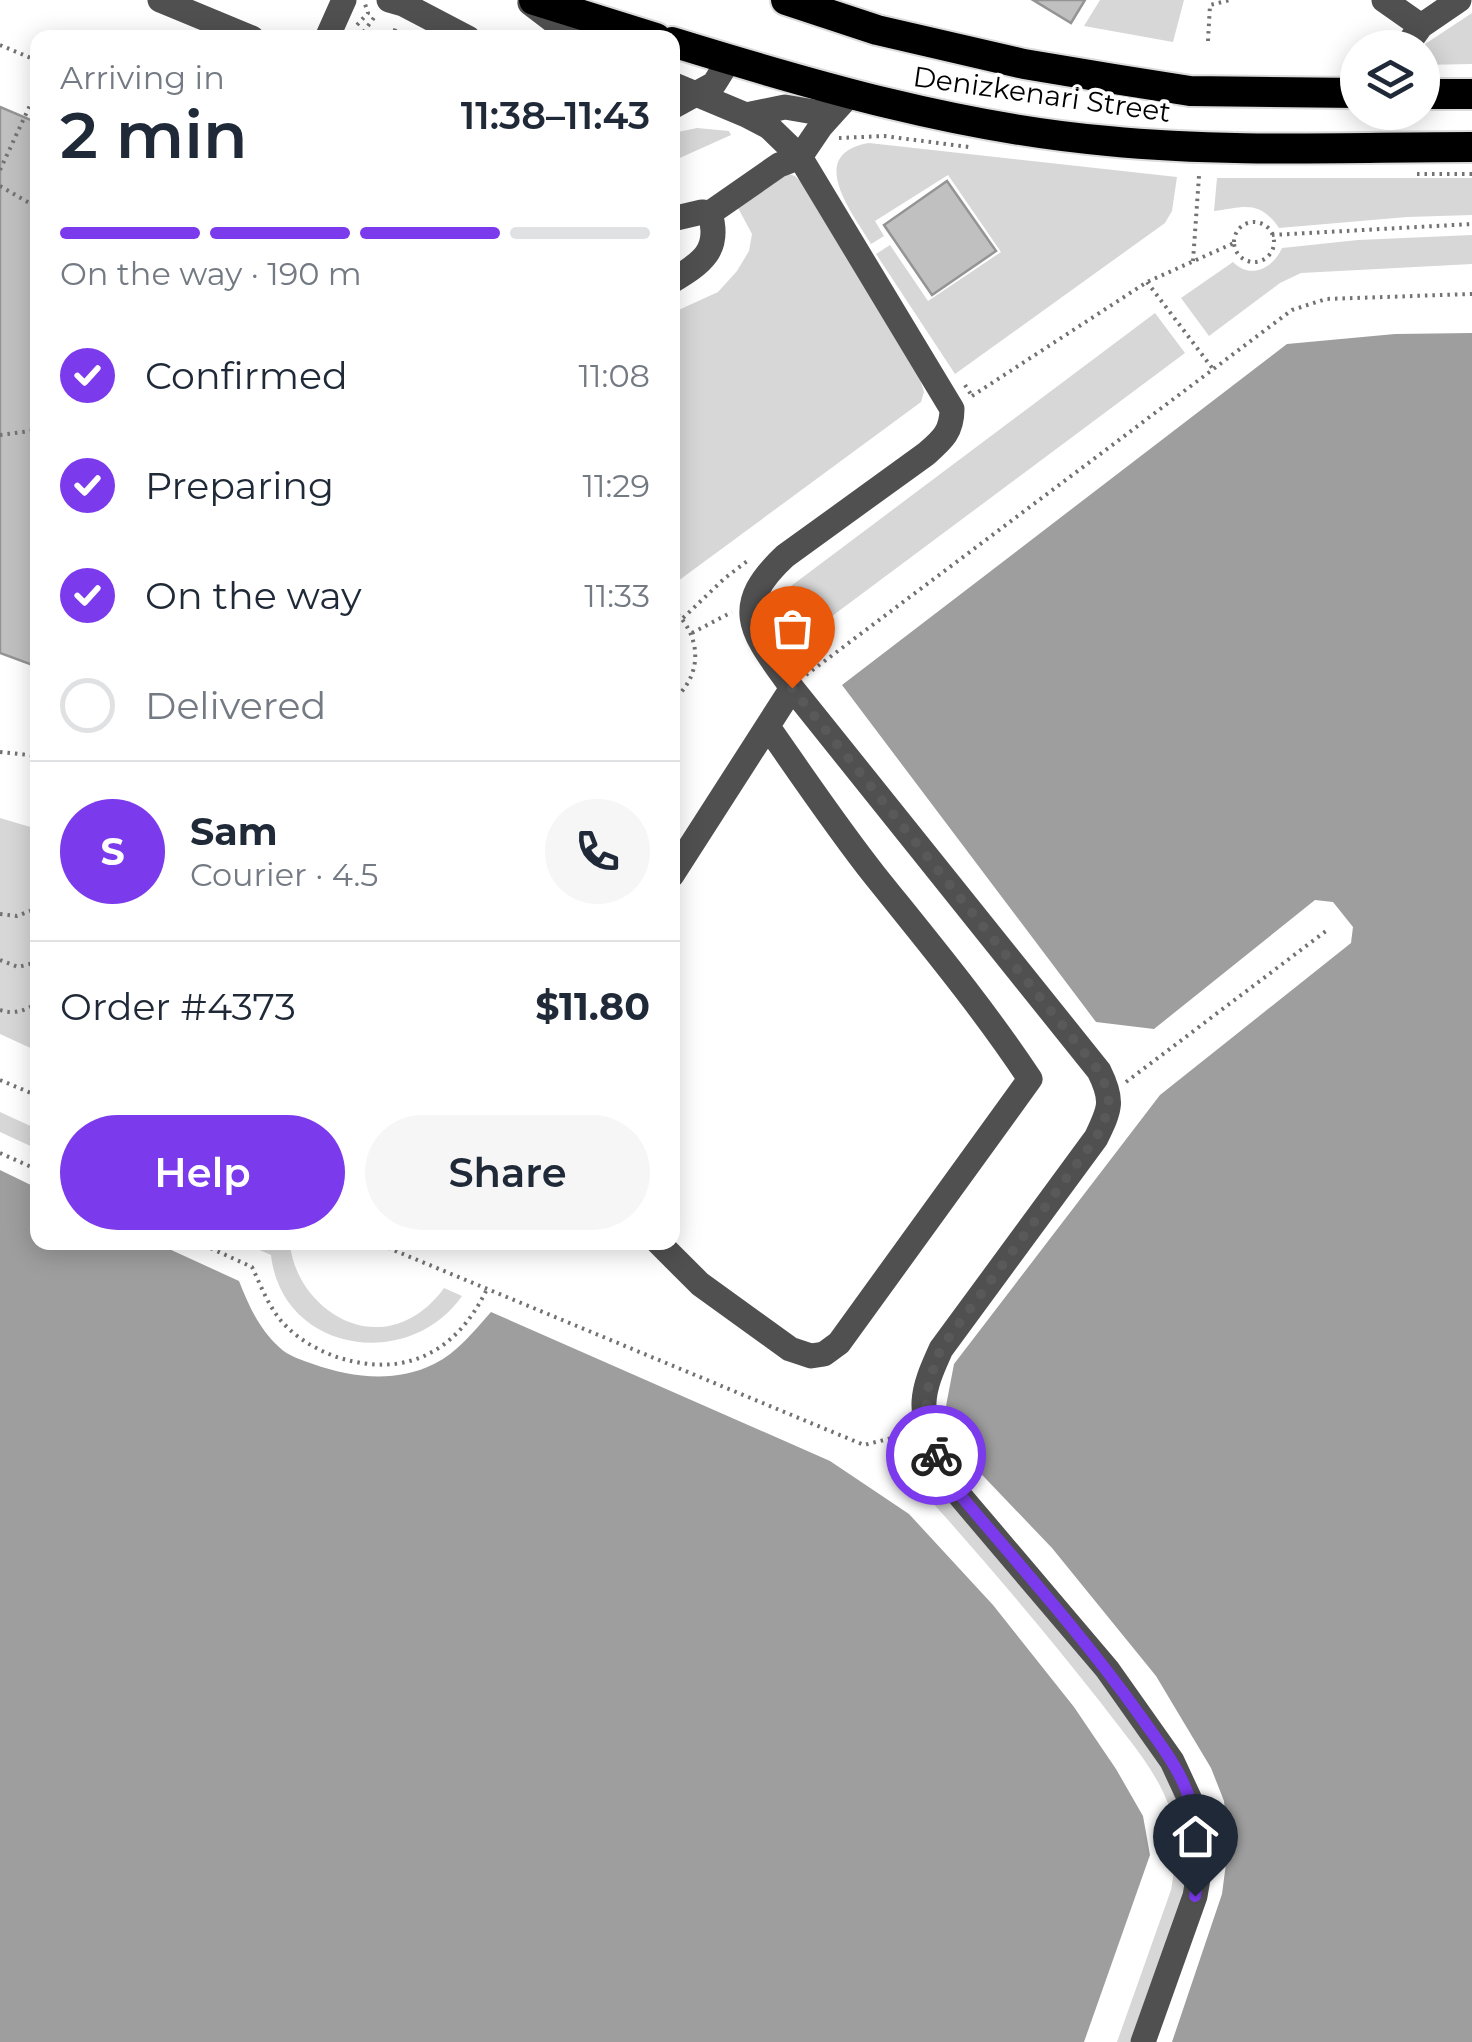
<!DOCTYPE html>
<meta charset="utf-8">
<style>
:root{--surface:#fff;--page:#f6f6f7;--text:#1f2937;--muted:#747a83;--line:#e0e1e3;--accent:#7c3aed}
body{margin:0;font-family:Montserrat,sans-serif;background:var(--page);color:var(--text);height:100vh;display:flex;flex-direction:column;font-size:38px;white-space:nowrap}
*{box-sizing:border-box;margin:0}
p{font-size:32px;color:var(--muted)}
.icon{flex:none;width:55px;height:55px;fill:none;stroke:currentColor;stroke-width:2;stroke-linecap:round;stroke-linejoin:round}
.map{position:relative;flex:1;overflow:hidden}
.drawer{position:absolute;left:30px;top:30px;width:650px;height:1220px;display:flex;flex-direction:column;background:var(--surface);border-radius:20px;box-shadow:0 5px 25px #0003}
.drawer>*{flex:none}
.buttons{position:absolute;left:1340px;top:30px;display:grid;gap:20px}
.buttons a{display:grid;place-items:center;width:100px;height:100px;border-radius:50%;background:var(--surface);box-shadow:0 5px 25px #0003;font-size:50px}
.pin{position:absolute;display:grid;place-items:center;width:85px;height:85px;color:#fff;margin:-102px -42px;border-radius:50% 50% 50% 0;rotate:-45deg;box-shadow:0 0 10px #0007}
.pin .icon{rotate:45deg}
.courier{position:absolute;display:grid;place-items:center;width:100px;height:100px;margin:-50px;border:8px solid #7c3aed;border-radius:50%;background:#fff;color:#222;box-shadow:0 2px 12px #0007}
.headline em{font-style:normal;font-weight:600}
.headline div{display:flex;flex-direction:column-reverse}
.headline{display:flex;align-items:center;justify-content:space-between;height:170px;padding:0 30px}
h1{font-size:65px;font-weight:600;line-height:75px}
.bar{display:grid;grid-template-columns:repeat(4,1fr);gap:15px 10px;align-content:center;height:120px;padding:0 30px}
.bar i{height:12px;border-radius:8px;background:var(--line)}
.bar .active{background:var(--accent)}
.bar p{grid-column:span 4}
.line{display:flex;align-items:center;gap:25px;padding:0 30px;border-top:2px solid var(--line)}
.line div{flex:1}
.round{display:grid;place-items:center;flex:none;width:105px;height:105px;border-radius:52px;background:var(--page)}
ol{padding:0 30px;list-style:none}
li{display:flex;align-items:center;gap:30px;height:110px}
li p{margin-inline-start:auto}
li .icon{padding:10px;border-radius:50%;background:var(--accent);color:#fff;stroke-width:4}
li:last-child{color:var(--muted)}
li i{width:55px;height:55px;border:5px solid var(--line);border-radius:50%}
.button{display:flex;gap:20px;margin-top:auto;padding:20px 30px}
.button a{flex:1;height:115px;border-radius:60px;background:var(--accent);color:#fff;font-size:40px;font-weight:600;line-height:115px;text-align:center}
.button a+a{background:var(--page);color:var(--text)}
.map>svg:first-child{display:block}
.green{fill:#d7d7d7}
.water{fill:#9e9e9e}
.building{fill:#c0c0c0;stroke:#949494;stroke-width:2.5}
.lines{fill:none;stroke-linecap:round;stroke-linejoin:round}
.highway-casing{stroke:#dbdbdb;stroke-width:34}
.path{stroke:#727272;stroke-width:4;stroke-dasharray:2.5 5;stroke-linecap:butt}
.minor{stroke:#505050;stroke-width:25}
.highway{stroke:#000;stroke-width:30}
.done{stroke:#595959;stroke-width:10;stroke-dasharray:0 18}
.route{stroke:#7c3aed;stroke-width:12}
.labels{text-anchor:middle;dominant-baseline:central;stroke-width:8;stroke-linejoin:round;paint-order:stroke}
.street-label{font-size:28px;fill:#000;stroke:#fff}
</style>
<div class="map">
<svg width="1472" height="2042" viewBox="0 0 1472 2042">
<rect width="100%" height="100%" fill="#fff"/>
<path class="green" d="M1100,0h84l-11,42 -89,-16z
M1472,13v51l-49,1 -1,-17h-3z
M697,128l32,3 2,4 -58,26v-28z
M869,143l308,34 -5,34 -7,12 -210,151 -79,-120 14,-9 38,56 73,-49 -53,-77 -73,46 9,15 -13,8c-19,-32 -66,-90 -2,-101z
M786,173l9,3 8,8 117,195 4,13 -3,10 -243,179 -6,-2v-266l46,-21 19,-21 12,-20 3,-17 -15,-28z
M1217,178h255v37l-65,2 -128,11c-20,-29 -35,-21 -65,-17z
M1472,235v29l-171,9 -21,10 -71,53 -28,-38 52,-36c18,18 40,6 49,-14l76,-8z
M1155,313l30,40 -381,284 -29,-39z
M0,818l37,11v222l-37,-17z
M0,1112l37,17v20l-37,-17z
M244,1243h46c3,43 43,86 89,84 27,-1 50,-18 65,-39l18,8c-53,76 -180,57 -191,-41z
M941,1493l86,95 65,81 69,96 20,34 8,57 -5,33 -54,153h-13l54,-152c5,-29 9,-56 -2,-84 -14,-38 -44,-71 -68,-103 -54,-69 -111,-136 -169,-201z"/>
<path class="water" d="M1472,333v1709h-300l50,-148 6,-46 -4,-47 -13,-33 -55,-92 -104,-128 -86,-90 -12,-25 -8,-27 8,-42 206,-269 191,-152 2,-16 -20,-25 -18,-2 -161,129 -58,-7 -254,-337 445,-341 108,-10z
M0,1170l37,18 1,54 118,1 83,38c10,25 20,48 40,66 9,9 23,13 34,17 39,14 83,19 121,0 24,-12 39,-32 57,-52l339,149 79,53 84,91 81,102 42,62 27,47 7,39 -66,187h-1084z"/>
<path class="building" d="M1033,0h52l-14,23z
M0,107l38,16v544l-38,-14z
M947,181l49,70 -64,44 -48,-70z"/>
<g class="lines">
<g class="highway-casing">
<path id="highway" d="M534,0l122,38
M786,0l91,30 147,34 90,15 76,12 168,2
M672,42c143,44 287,86 436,99 121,12 243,6 364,6
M1422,94h50"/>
</g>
<path class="path" d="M357,25l11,-12 -3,-9
M359,38l17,-23
M392,38l4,-11
M1208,41l2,-36 20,-5
M0,45l38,16
M839,138l45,-2 85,11
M0,170l38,-82
M1417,174h55
M0,186l38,22
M1234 242a20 20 0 1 1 40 0a20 20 0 1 1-40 0Z
M1272,235l200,-11
M1193,261l6,-85
M1147,282l66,87
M965,385l7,11
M972,396l175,-114 87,-39
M0,435l38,-5
M672,609c30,26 32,66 0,92
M683,618l42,-40 25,-19
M692,633l40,-21
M806,675l486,-365 34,-11 146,-5
M0,752l38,4
M0,914l17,2 21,-8
M0,960l18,7 20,-5
M0,1010c15,5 25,0 38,-7
M0,1080l38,16
M1126,1082l200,-151
M0,1153l38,17
M197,1242l55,25c10,21 18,44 35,60 14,14 34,25 53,31 66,20 116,-6 146,-67
M374,1242l490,203 44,-11"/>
<path class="minor" d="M160,0l92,38
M389,0l14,4 65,34
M1384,0l37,26
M530,3l46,35
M327,38l17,-38
M1405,48l16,-22 38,-26
M672,84l74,31 39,-8 46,8
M672,107l42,-23 15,-24
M672,219l30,-7 8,1 69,-48 21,-8 21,-31 28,-31
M672,281c30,-18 49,-31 38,-68
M792,688l307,383c15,30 11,38 -3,67l-155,211c-7,16 -16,34 -17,53 -1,32 14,63 31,88l152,179 65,92 19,41 9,65 -5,29 -52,146
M672,875l120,-187c-38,-54 -64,-79 -7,-132l141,-102c16,-14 26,-22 26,-45l-152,-252 -31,-30 -23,-12
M658,1242l42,42 90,65 21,7 13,-2 15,-11 191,-264c-47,-71 -101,-136 -154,-202 -38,-48 -73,-100 -108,-150"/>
<use href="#highway" class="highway"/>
</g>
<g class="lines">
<path class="done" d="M792,688l307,383c15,30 11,38 -3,67l-155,210c-17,43 -20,64 -5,107"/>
<path class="route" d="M936,1455l4,11 16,24c63,75 129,148 185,227 19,27 41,54 50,87 9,30 9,61 4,92"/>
</g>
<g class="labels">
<g class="street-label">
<text transform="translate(1042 94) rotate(8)">Denizkenari Street</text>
</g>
</g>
</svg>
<div class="buttons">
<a><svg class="icon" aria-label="layers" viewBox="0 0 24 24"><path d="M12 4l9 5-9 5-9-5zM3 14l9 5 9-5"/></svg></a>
</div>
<div class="pin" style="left:792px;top:688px;background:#ea580c"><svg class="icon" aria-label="bag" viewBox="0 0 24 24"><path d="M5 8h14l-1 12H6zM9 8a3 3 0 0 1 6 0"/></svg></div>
<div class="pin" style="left:1195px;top:1896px;background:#1f2937"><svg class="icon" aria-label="home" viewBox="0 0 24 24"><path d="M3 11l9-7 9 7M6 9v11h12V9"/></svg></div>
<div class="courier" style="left:936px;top:1455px"><svg class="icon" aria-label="bike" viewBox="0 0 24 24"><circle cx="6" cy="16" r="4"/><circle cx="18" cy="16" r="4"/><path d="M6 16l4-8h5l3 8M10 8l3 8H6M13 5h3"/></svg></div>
<section class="drawer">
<div class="headline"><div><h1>2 min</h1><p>Arriving in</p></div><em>11:38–11:43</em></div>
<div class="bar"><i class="active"></i><i class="active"></i><i class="active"></i><i></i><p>On the way · 190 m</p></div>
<ol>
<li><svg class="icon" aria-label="check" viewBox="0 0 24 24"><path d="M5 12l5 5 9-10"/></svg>Confirmed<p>11:08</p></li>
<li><svg class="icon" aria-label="check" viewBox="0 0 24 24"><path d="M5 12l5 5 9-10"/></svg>Preparing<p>11:29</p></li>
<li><svg class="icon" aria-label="check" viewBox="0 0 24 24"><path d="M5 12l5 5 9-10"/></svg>On the way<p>11:33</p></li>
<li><i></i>Delivered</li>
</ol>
<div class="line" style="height:180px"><b class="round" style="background:var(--accent);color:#fff">S</b><div><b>Sam</b><p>Courier · 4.5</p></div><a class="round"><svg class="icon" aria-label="phone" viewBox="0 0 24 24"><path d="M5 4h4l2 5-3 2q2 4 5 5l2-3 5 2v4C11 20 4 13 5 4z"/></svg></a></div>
<div class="line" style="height:130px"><div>Order #4373</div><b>$11.80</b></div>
<div class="button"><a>Help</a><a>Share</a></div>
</section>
</div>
